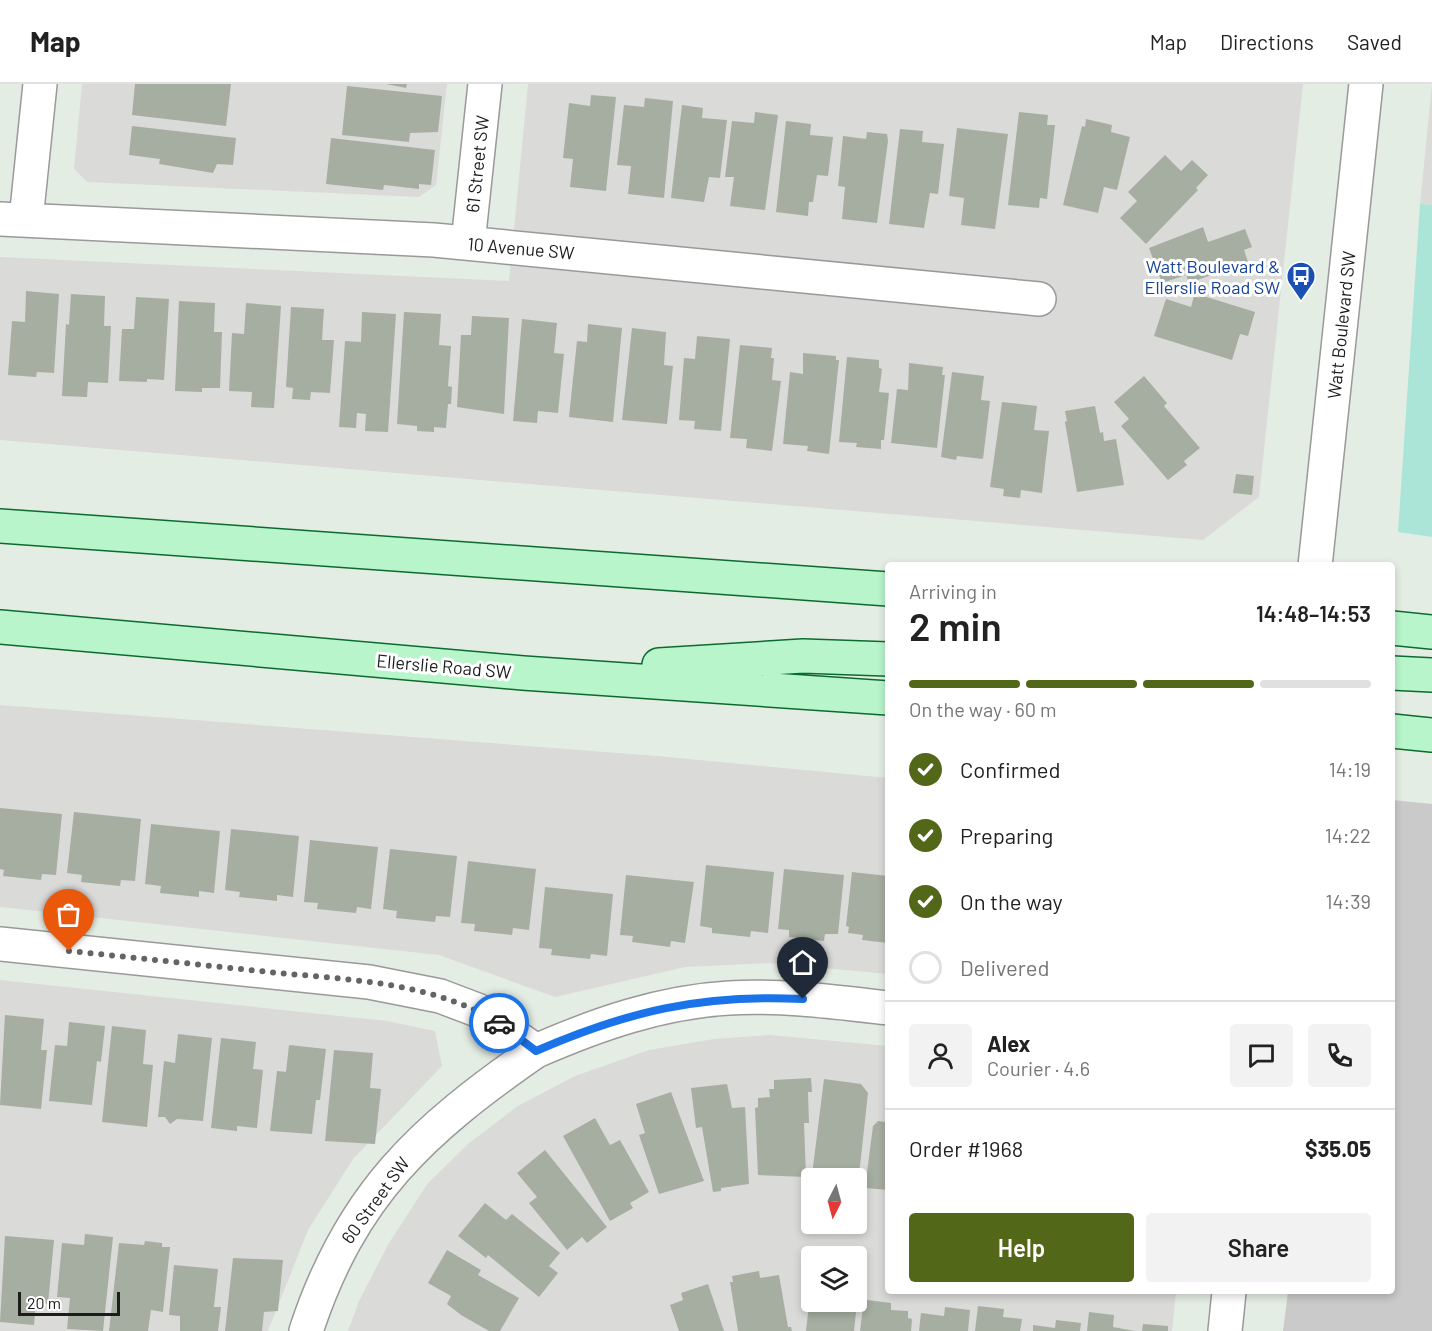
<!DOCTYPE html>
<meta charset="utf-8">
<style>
:root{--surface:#fff;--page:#f2f2f2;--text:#222;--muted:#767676;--line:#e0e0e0;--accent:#536719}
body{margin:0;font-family:Barlow,sans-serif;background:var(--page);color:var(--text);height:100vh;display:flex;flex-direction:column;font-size:22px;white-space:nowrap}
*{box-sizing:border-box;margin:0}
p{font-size:20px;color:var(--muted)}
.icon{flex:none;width:33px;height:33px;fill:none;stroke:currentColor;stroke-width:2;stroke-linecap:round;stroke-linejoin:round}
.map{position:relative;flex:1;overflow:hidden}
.sheet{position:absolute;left:885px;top:478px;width:510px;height:732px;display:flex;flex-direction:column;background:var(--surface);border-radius:6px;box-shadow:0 3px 9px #0003}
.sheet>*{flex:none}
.needle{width:39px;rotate:186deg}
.tools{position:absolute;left:801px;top:1084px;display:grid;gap:12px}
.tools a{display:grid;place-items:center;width:66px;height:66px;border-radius:6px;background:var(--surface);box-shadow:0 3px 9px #0003;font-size:30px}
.scale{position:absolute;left:18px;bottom:15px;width:102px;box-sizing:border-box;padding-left:6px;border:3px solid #1c1c1c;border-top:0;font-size:16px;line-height:21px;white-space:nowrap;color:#1c1c1c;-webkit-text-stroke:4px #fff;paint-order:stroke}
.pin{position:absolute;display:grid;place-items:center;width:51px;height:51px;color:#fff;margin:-62px -26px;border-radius:50% 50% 50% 0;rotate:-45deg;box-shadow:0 0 6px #0007}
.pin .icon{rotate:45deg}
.courier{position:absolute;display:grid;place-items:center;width:60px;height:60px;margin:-30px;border:4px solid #1a73e8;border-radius:50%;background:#fff;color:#222;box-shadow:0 2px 8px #0007}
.head em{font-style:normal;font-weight:600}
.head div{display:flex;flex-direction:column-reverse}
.head{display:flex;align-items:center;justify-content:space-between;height:102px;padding:0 24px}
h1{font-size:39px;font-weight:600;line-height:45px}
.bar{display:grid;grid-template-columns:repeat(4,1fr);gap:9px 6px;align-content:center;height:72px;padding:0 24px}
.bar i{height:8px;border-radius:4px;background:var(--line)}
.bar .on{background:var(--accent)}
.bar p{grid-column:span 4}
.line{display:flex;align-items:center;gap:15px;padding:0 24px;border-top:2px solid var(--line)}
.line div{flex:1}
.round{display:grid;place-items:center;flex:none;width:63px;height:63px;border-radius:6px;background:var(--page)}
ol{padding:0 24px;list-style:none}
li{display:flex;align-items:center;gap:18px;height:66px}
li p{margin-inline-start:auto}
li .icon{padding:6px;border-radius:50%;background:var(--accent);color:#fff;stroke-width:4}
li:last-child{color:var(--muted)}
li i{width:33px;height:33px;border:3px solid var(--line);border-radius:50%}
.action{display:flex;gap:12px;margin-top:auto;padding:12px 24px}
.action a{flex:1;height:69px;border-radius:6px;background:var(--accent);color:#fff;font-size:24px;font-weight:600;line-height:69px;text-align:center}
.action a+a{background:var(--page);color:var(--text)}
header{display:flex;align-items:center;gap:36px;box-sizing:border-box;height:84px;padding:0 30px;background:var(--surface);border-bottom:2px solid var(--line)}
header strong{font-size:28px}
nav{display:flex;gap:33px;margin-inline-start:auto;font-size:21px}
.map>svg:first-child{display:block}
.residential{fill:#dadad9;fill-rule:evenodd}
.religious{fill:#cacaca}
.grass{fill:#abe5d7}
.building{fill:#a6aea2}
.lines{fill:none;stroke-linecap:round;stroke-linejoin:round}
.minor-casing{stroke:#999;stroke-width:36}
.tertiary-casing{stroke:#999;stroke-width:36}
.secondary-casing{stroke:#0b6b2e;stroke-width:36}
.minor{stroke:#fff;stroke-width:33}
.tertiary{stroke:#fff;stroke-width:33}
.secondary{stroke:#b9f5cb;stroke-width:33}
.done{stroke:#626562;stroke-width:6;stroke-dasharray:0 10.8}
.route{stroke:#1a73e8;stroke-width:8}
.labels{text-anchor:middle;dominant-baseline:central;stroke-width:6;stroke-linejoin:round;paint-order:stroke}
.street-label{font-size:18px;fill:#1c1c1c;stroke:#fff}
.transit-label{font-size:18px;fill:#164399;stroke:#fff;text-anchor:end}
</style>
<header>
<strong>Map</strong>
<nav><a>Map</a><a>Directions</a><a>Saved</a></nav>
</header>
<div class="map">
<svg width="1432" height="1247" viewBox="0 0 1432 1247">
<rect width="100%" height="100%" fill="#e4ede3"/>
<path class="residential" d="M82,0h365l-11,101 -17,12 -332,-15 -13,-13z
M528,0h775l-44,413 -56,43 -1203,-100v-183l509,24z
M1432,0v121l-12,-1z
M0,621l657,51 231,22v196l-118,-11 -85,4 -130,30 -116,-42 -439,-48z
M0,896l387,41 48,10 7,35 -89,93 -45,71 -40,101h-268z
M770,951l118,11v246h288l-4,39h-824l11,-30 30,-58 39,-60 40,-39 50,-38 57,-30 74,-26 65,-11zM812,1095h44v45h-44zM812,1173h44v45h-44z"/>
<path class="religious" d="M1392,716l40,4v527h-149l5,-39h104z"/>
<path class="grass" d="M1420,120l12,1v332l-34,-5z"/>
<path class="building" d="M135,0h96l-5,42 -94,-11z
M386,0h21l-1,4z
M347,2l95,10 -4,36 -28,1 -1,9 -67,-7z
M591,11l25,2 -10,94 -36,-4 3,-28 -10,-1 6,-55 21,3z
M645,14l28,3 -9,97 -36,-4 3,-28 -14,-1 7,-60 20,2z
M682,21l21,3 -1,10 25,2 -7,58 -11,-1 -5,25 -33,-4z
M755,28l23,3 -13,95 -35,-4 4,-29h-9l7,-56 22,2z
M1019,28l29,3 -1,10h8l-8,74 -7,-1 -1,10 -31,-3z
M1086,35l26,6 -1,7 19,5 -13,53 -13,-3 -6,26 -35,-8 19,-79 3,1z
M786,37l25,3 -1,11 23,2 -5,39 -11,-1 -4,27h-4l-1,14 -32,-4z
M132,42l104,12 -3,27 -16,-1 -4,9 -54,-9 1,-5 -31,-4z
M957,44l51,6 -13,95 -34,-4 3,-27 -15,-2z
M900,45l23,2 -1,11 22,2 -6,50 -8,-1 -6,35 -35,-4z
M867,48l20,2 1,7 -11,82 -35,-4 3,-32 -7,-1 5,-50 23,3z
M331,54l104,12 -4,35 -12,-1v5l-35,-4 -1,5 -57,-6z
M1165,71l16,16 11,-11 16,15 -12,13 2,2 -52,54 -26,-26 17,-17 -9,-9z
M1203,143l5,15 37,-13 7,18 -8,3 4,12 -59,21 -3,-8 -24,8 -13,-35z
M26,207l33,3 -5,79 -17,-1 -1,5 -28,-2 4,-54 13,1z
M71,210l34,2 -1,30h7l-3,57 -20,-1 -1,15 -25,-1 4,-72 3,1z
M1200,211l55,17 -7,24 -8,-2 -8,26 -78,-24 12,-37 25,8 3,-11 5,2z
M136,213l33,2 -5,81 -17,-1v3l-28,-1 3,-52h12z
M179,217l36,2 -1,29h8l-2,56h-18v4l-27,-1z
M246,219l35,3 -7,102 -23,-1 1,-15 -23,-1 3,-58 12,1z
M291,223l33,2 -2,31h12l-4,53 -19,-1 -1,8 -18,-1 1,-11 -7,-1z
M362,228l34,2 -8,118 -23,-1 1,-17 -9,-1 -1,15 -17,-1 6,-86 16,1z
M404,228l37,2 -2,31 12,1 -3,40 4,1 -1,17h-3l-2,24 -12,-1v5l-17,-1v-5l-20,-2z
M472,232l37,2 -5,96 -47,-7 4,-72h10z
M522,235l35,4 -3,30 10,1 -6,59 -20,-2 -1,12 -24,-2z
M588,240l34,4 -9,94 -44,-5 8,-76 10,1z
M632,244l34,4 -2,33 9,1 -6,58 -45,-4z
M697,252l33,3 -9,92 -27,-2 1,-8 -16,-1 5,-62 11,1z
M740,261l32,3 -1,10h3l-2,22 9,1 -9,70 -26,-3 1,-9 -17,-1z
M803,269l33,3v4h3l-10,94 -22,-3 1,-5 -25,-2 7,-72 13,2z
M847,273l32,3v8l3,1 -3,23 10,1 -5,47h-3v9l-25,-2 1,-4 -18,-1z
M909,279l34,4 -1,8h3l-8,73 -46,-5 6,-54 11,1z
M952,288l32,4 -3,24 9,1 -7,58 -26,-3 -1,4 -15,-3z
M1144,292l23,27 -3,3 36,42 -16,13 3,4 -19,15 -47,-54 8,-7 -15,-17z
M1002,318l35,4 -3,24 15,1 -7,62 -21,-3 -1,8 -17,-2 1,-7 -14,-2z
M1095,322l5,27 3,-1 1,9 12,-2 8,46 -47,7 -12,-70 2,-1 -2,-10z
M1236,390l18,2 -2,19 -19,-2z
M0,724l62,6 -6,61 -14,-1 -1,6 -38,-4 1,-6 -4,-1z
M74,728l67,7 -6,62 -14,-1 -1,6 -39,-4 1,-7 -15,-2z
M151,740l69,7 -6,62 -15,-2v6l-39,-4 1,-7 -16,-2z
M231,745l68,7 -6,61 -16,-2v6l-38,-4 1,-5 -15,-2z
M310,756l68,7 -7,62 -14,-2 -1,6 -39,-4 1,-6 -14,-1z
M390,765l67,7 -7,61 -14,-1 -1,6 -39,-4 1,-7 -14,-2z
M468,777l68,8 -7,61 -16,-2 -1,7 -38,-4 1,-7 -14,-1z
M706,781l68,7 -6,61 -17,-2 -1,6 -38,-4v-5l-12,-2z
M784,785l60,6 -6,59h-13l-1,7 -35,-4v-7l-11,-1z
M852,788l36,4v67l-26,-3 1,-5 -15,-2 1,-6 -3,-1z
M626,791l68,7 -9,61 -14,-2 -1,6 -38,-5 1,-6 -13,-1z
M545,803l68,7 -6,62 -16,-2 -1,5 -39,-4 1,-6 -13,-1z
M5,931l39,4 -3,31h6l-6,59 -41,-4z
M69,938l36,4 -4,36 -4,-1 -5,44 -43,-4 6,-56 12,1z
M112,942l34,4 -3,34 10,1 -6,62 -45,-5z
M178,950l34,4 -9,83 -26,-2 -7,5 -5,-7h-7l6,-56 11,2z
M221,954l35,4 -3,27 10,1 -6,58 -20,-2v5l-26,-3z
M289,961l37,4 -6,51h-4l-4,34 -42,-3 7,-60 9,1z
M334,966l39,3 -3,35 11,1 -6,55 -50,-3z
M811,994l1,14h-4l1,31h-5l2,54 -48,-2 -3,-67 3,-1v-9l12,-1 -1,-8h5v-9z
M824,995l37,5 7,9 -10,91 -2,-5 -44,-4z
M727,1000l5,24 13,-1 4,77 -28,4v3l-8,1 -11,-65 -6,1 -5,-40z
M671,1008l33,89 -45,13 -20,-59 6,-2 -9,-29z
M886,1024l2,82 -23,-2 8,-62 5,-5 7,1z
M595,1034l15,27 10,-5 29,52 -19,11 3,5 -23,13 -47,-85z
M545,1066l62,77 -20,16 -5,-6 -15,13 -38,-47 8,-6 -20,-24z
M485,1119l21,17 6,-6 48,39 -11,13 9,7 -19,24 -51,-42 -2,3 -28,-22z
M85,1150l28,3 -10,94 -36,-2 3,-31 -13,-1 5,-54 22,2z
M5,1152l49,4 -6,64 -12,-1 -2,22 -34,-3z
M145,1157l17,2v4h8l-7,65 -12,-2 -3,21h-39l10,-88 25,2z
M447,1166l34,20 -3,5 41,23 -19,33h-11l-28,-16 -14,-11 4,-8 -23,-13z
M233,1174l50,2 -5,51 -14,1 -2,19h-37z
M174,1181l44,4 -4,38h7l-3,24h-38v-15l-11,-1z
M759,1187l1,7 19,-3 9,52h3l1,4h-54l-8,-49h3l-1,-6z
M708,1200l16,47h-45l-9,-26 13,-5 -2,-7z
M810,1212l2,6h45l-3,29h-48z
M867,1216l24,3v7l17,1v7l4,1 -1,12h-51l3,-24h4z
M978,1222l26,3 -1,8 19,2 -2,12h-45z
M945,1223l25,3 -2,21h-49l2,-18 23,3z
M1089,1228l25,3 -1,12 22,4h-48z
M1056,1236l25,3 -1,8h-47v-6l22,3z
M1143,1240l25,2v5h-26z"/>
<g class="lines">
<g class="minor-casing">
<path id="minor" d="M0,135l434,21 605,59
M26,136l14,-136
M468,159l17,-159
M0,860l369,38 71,14 37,14 59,41c62,-27 125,-49 193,-53 53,-3 106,4 159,10
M306,1247c45,-137 116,-201 230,-280"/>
</g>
<g class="tertiary-casing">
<path id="tertiary" d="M1315,482l51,-482
M1225,1247l4,-39"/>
</g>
<g class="secondary-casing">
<path id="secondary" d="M0,442l888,63
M0,543l523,46 365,25
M1392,544l40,4
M659,581l144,-9 85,3
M1392,589l40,2
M1392,647l40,4"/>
</g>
<use href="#minor" class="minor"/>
<use href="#tertiary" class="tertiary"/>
<use href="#secondary" class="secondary"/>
</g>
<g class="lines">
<path class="done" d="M69,867c67,7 134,14 200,21 78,8 162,9 230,51"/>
<path class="route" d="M499,939l37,28c92,-40 166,-57 267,-52"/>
</g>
<defs>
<g id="bus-pin" transform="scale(1.5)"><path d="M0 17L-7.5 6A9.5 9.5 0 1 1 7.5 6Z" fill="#1a4fb4" stroke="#fff"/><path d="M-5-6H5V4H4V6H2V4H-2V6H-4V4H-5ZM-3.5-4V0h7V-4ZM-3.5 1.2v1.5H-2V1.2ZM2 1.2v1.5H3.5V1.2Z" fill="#fff"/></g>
</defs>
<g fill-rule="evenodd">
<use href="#bus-pin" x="1301" y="192"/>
</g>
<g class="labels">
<g class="street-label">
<text transform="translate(477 80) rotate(-84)">61 Street SW</text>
<text transform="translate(521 164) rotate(5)">10 Avenue SW</text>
<text transform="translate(1341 241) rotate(-84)">Watt Boulevard SW</text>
<text transform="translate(444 582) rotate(5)">Ellerslie Road SW</text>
<text transform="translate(375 1116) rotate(-54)">60 Street SW</text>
</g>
<g class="transit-label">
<text x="1280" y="182">Watt Boulevard &amp;<tspan x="1280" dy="21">Ellerslie Road SW</tspan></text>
</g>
</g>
</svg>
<div class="tools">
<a><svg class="needle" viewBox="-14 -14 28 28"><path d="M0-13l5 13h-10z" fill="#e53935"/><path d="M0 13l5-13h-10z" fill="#767676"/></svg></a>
<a><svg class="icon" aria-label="layers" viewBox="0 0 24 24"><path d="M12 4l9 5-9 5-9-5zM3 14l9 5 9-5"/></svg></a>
</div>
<div class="scale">20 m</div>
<div class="pin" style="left:69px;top:867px;background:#ea580c"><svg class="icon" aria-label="bag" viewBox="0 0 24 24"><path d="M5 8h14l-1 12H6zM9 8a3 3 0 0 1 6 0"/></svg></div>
<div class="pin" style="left:803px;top:915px;background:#1f2937"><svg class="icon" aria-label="home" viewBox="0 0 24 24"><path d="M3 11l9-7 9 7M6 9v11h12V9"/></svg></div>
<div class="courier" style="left:499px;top:939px"><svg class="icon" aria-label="car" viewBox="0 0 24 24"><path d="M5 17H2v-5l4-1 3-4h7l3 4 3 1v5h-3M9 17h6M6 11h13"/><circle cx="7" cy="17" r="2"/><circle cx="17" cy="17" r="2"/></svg></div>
<section class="sheet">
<div class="head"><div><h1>2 min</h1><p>Arriving in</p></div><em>14:48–14:53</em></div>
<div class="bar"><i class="on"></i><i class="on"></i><i class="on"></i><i></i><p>On the way · 60 m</p></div>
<ol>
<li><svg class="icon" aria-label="check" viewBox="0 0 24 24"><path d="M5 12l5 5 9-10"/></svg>Confirmed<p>14:19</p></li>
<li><svg class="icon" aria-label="check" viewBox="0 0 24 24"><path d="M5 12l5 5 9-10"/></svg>Preparing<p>14:22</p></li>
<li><svg class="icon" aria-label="check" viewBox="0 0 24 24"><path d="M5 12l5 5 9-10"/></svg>On the way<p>14:39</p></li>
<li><i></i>Delivered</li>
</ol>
<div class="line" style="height:108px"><a class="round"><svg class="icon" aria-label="person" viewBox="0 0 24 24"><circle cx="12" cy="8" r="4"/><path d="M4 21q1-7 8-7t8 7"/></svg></a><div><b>Alex</b><p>Courier · 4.6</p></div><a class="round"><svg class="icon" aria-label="chat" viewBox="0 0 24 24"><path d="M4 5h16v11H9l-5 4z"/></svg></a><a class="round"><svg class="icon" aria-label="phone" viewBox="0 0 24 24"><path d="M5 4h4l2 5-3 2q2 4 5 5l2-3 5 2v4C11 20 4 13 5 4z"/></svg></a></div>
<div class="line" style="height:78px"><div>Order #1968</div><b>$35.05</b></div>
<div class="action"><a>Help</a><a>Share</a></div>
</section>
</div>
